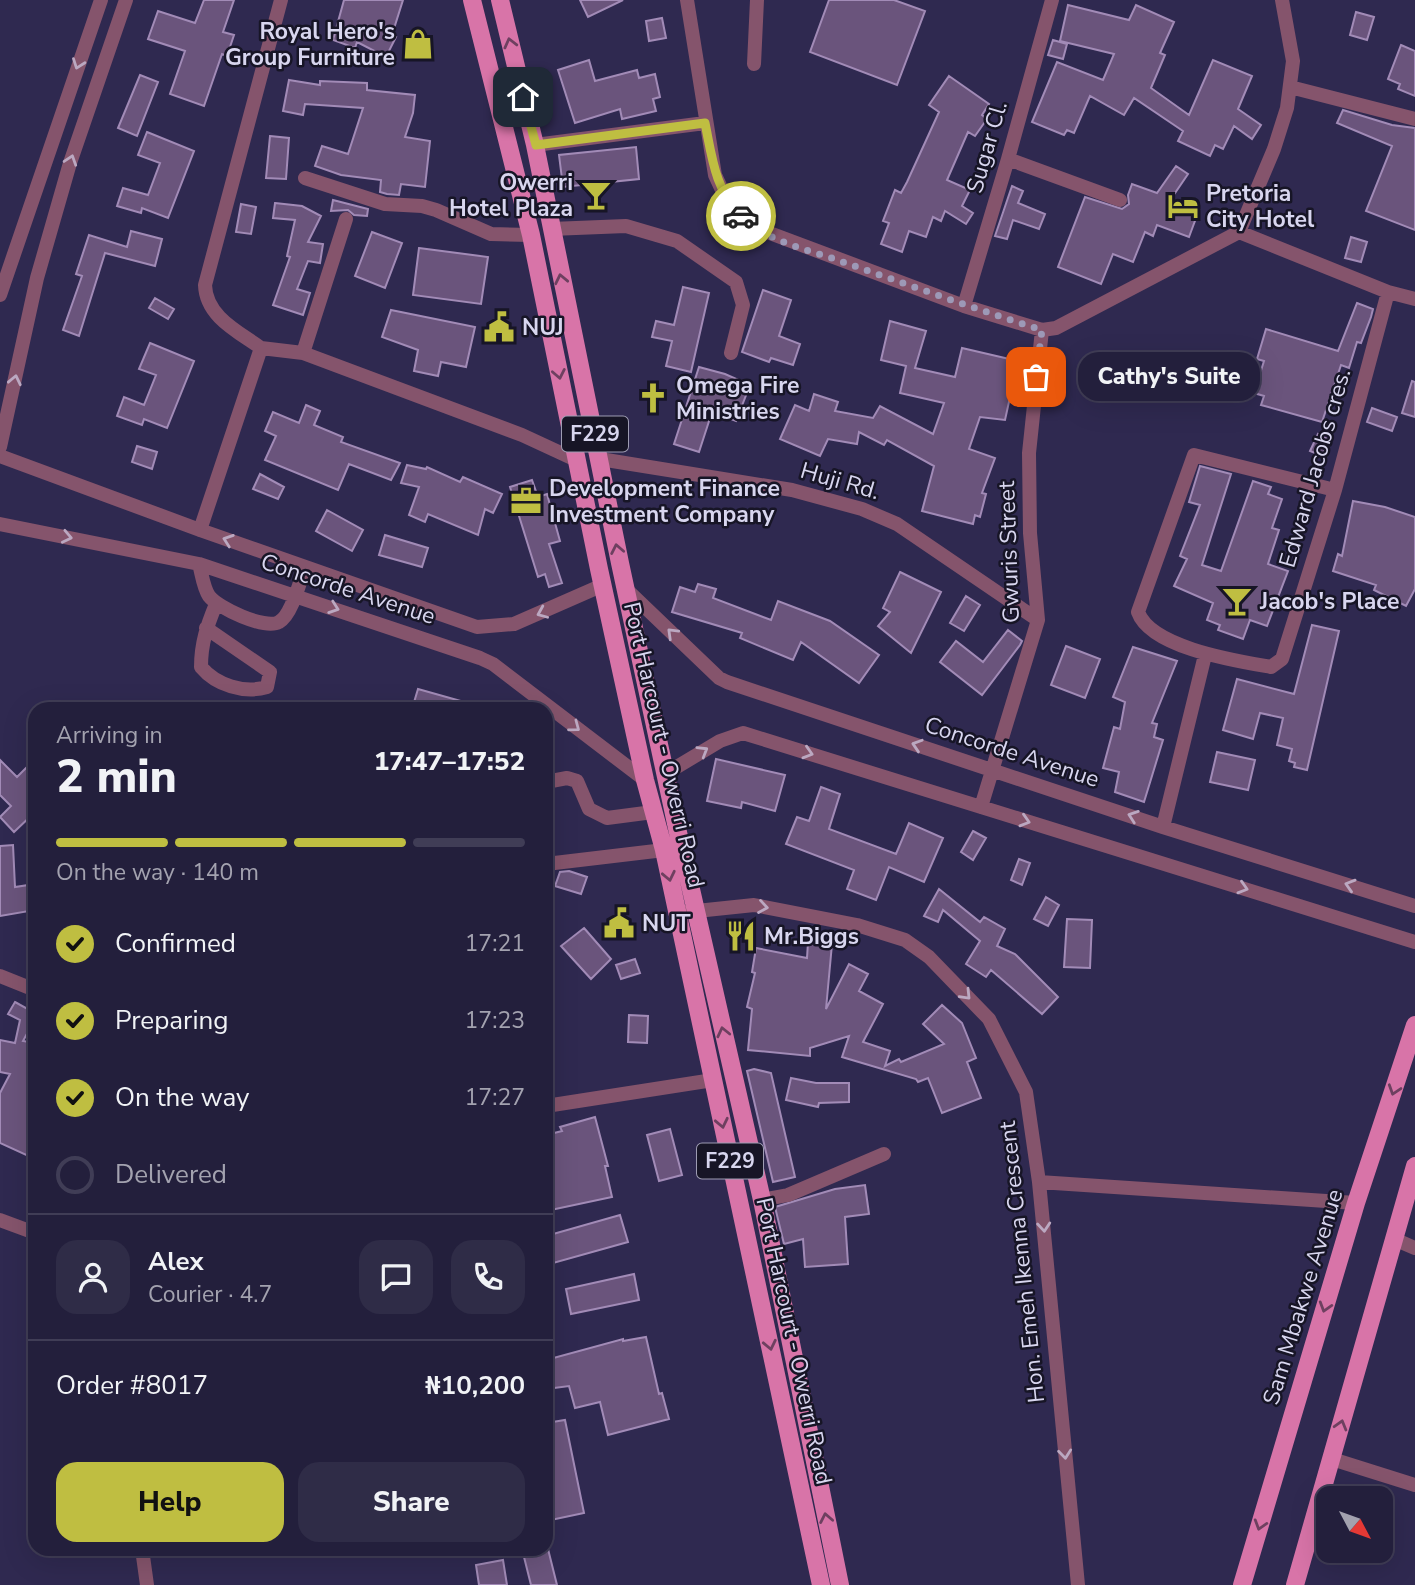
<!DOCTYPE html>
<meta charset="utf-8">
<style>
:root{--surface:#231f3c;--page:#2f2c47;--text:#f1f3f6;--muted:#a3a2af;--line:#403d56;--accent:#bfbe41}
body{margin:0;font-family:"Nunito Sans",sans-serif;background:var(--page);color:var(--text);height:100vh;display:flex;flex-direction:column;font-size:26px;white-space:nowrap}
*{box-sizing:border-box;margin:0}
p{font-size:23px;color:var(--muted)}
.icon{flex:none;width:38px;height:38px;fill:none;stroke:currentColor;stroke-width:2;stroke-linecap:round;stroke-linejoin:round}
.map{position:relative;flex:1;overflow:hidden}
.drawer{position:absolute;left:28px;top:702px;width:525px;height:854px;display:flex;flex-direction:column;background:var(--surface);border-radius:21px;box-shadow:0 7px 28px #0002,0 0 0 2px var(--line)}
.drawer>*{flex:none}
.needle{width:46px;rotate:131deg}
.fabs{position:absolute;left:1316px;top:1486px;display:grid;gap:14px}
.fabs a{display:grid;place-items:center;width:77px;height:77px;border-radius:14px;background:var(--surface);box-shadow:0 7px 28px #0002,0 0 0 2px var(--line);font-size:35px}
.pin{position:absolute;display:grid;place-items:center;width:60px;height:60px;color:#fff;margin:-30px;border-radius:14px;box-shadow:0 4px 10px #0006}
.courier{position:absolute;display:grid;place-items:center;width:70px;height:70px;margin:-35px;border:5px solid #bfbe41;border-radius:50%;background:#fff;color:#222;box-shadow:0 2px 9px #0007}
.bubble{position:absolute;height:49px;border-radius:21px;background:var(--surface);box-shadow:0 7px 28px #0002,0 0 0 2px var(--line);font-size:23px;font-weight:800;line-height:49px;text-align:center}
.headline em{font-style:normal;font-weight:800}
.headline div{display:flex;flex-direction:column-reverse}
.headline{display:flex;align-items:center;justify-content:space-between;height:119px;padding:0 28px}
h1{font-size:46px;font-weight:800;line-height:52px}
.bar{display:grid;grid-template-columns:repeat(4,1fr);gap:10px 7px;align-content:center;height:84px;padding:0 28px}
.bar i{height:9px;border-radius:5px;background:var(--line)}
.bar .current{background:var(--accent)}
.bar p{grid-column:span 4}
.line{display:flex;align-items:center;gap:18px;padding:0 28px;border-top:2px solid var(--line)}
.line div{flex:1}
.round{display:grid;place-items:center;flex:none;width:74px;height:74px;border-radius:21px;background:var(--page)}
ol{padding:0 28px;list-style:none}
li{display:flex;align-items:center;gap:21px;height:77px}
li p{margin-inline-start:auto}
li .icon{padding:7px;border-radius:50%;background:var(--accent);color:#111;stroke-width:4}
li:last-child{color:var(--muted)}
li i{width:38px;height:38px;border:4px solid var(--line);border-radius:50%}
.action{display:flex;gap:14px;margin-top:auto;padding:14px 28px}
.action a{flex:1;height:80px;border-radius:21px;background:var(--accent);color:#111;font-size:28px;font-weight:800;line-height:80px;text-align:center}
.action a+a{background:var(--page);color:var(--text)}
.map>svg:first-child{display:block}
.building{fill:#6a547c;stroke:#a28bb7;stroke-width:2}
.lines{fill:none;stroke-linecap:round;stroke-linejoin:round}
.minor{stroke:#85546c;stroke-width:14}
.major{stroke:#d874a8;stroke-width:18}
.oneway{stroke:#6e4060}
.oneway2{stroke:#bba8c1}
.done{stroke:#9d99b7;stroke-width:7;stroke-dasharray:0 12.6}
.route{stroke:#bfbe41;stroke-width:9}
.labels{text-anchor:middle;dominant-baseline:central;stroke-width:5;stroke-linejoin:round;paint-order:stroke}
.shield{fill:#171526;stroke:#9e9cb3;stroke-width:2}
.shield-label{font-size:21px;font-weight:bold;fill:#d8d6ef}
.poi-label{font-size:23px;font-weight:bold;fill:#d8d6ef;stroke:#171526;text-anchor:start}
.street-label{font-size:23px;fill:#d8d6ef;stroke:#171526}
</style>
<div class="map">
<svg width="1415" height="1585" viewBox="0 0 1415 1585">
<rect width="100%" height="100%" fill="#2f2950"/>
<path class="building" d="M204,0h30l-11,32 11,3 -7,21 -5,-2 -18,52 -34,-12 15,-43 -37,-12 10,-28 37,12z
M344,0h59l-11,35 4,2 -10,20 -29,-15 -2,6 -22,-8z
M580,0h43l-35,17z
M829,0h65l31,11 -28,74 -87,-33z
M1068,5l61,15 7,-15 38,17 -14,31 5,2 -14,33 38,27 24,-55 39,16 -14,33 23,16 -9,14 -18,-13 -11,23 -8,-4 -5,11 -32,-15 5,-10 -49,-33 -10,17 -34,-19 -16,37 -7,-3 -3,5 -32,-13 25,-60 46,18 11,-26 -54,-13z
M1356,12l18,5 -7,23 -17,-5z
M662,18l4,20 -17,3 -3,-20z
M1053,40l14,4 -4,15 -15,-4z
M1401,45l14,6v45l-17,-7 2,-5 -12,-5z
M589,60l6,21 42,-11 2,8 16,-4 5,23 -7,2 3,12 -34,8 -2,-10 -45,14 -17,-53z
M140,75l18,7 -21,54 -19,-8z
M949,76l40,28 -7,11 5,4 -12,17 -7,-4 -21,48 23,10 -8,16 11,7 -7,11 -21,-13 -4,10 -8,-4 -7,20 -17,-6 -7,21 -21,-8 8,-21 -6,-2 12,-31 6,3 6,-11 32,-70 -10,-7z
M289,80l31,5v-4l47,2v7l48,5 -2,18 -8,24 25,4 -5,46 -24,-3 -2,11 -12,-1 -7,-2 1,-12 -40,-5 -26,-9 7,-20 26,8 15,-46 -58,-4 -2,11 -20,-4z
M1343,110l49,15 23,3v102l-49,-19 26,-65 -55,-23z
M147,132l47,19 -26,67 -26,-10 -1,5 -24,-7 6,-18 25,7 12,-32 -22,-8z
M270,136l19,2 -3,41 -20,-1z
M636,147l3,32 -76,8 -4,-32z
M1176,166l12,8 -17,25 28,11 -10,27 -32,-12 -4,11 -8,-4 -12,30 -20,-8 -12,30 -43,-17 27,-70 37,12 7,-5 -1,-9 4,-11 25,9z
M1012,186l11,5 -5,12 27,11 -6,15 -26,-9 -6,19 -12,-3z
M333,200l35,9 -1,7 -13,-1 -6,-5 -17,1z
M275,203l27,3 19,10 -13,26 15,2 -3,19 -12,-2 -11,28 13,4 -7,22 -30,-10 17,-48 -3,-1 8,-36 -22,-2z
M241,204l15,3 -5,27 -15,-2z
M131,231l31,8 -7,27 -50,-13 -26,83 -16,-6 19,-54 -6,-2 13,-39 38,12z
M372,232l30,11 -17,45 -30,-12z
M1351,237l16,5 -6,20 -16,-4z
M419,248l69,9 -7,47 -68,-9z
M683,287l26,6 -18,79 -25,-6 6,-25 -20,-4 4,-16 18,4z
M763,290l28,10 -12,36 21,8 -7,21 -22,-7 -2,4 -27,-10z
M155,298l19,11 -6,10 -19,-11z
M1357,303l16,6 -2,8 -10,26 -4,-1 -8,26 -8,-3 -19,57 -61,-17 3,-9 -10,-3 10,-32 -7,-2 9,-30 72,22z
M391,310l84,17 -9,40 -25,-5 -3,14 -24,-5 4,-21 -36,-13z
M890,321l36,10 -11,37 40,9 7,-29 56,13 -13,59 -25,-3 -11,32 26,9 -13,35 4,1 -6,23 -5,-2 -2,9 -51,-13 12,-45 -47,-26 -3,5 -25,-13 -2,12 -29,-5 -8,17 -40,-17 15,-34 14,6 5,-17 24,8 -3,9 38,7 7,-12 53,28 11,-31 -44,-10 6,-27 -25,-6z
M150,343l44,18 -27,67 -23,-9 -2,6 -25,-9 7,-19 20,8 12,-30 -17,-6z
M1159,355l3,11 -28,8 -3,-11z
M699,367l26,7 25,11 -14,36 -24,-9 -13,40 -25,-8z
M1412,381l3,1v35l-13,-4z
M306,405l14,6 -6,14 29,12 -2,5 59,21 -9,17 -42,-16 -11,26 -73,-30 11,-24 -11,-5 8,-19 26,11z
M1372,408l25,9 -5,14 -25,-9z
M1318,434l11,6 -7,16 -12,-5z
M137,446l20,6 -5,17 -20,-7z
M407,465l19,4 1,-2 33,15 3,-5 39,17 -9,19 -8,-4 -7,26 -50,-21 -3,8 -16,-7 10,-28 -18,-4z
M1200,466l31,8 -29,91 19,6 32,-90 18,6 -3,7 14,5 -10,29 7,2 -11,34 20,7 -21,55 -17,-6 -7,19 -25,-9 2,-5 -13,-5 6,-17 -39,-17 13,-27 -7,-3 20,-51 -11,-3z
M260,474l24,13 -6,12 -25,-10z
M532,480l6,17 9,-3 13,47 -11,3 13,39 -13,4 -4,-13 -7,3 -28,-90z
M1353,501l32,6 30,10v72l-9,17 -32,-16 2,-5 -43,-14 5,-17 4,2z
M327,510l36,20 -11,21 -36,-20z
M385,535l43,13 -6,19 -43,-12z
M900,572l41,20 -30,61 -33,-27 12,-14 -7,-4z
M698,584l18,5 -3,9 58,22 7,-19 52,20 49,34 -20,28 -58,-41 -8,18 -53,-22 2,-5 -70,-21 8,-25 15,5z
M966,596l14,9 -16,26 -14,-8z
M1312,625l27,6 -32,139 -13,-3 1,-4 -6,-2 3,-12 -15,-4 6,-27 -23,-5 -7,26 -30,-9 14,-51 57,15z
M1008,630l14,11 -2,4 -38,50 -42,-33 16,-21 27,21z
M1066,646l34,13 -15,39 -34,-13z
M1133,647l44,14 -25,62 5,1 -3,13 9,3 -19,62 -29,-10 4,-20 -16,-4 11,-41 6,2 5,-27 -12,-5z
M418,689l57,16v4h-63z
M1217,752l38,8 -7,30 -38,-8z
M35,759v53l-21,20 -14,-15 11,-11 -11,-11v-35l17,17z
M716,759l69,16 -10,36 -33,-9 -1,6 -34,-7z
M821,787l19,7 -11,35 67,25 13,-31 34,15 -19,44 -35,-15 -13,33 -29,-11 7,-19 -68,-26 11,-27 12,4z
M973,831l13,7 -13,22 -12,-8z
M13,845l2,42 20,-3v26l-35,6v-70z
M1019,859l11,4 -8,22 -11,-5z
M569,871l18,6 -6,17 -26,-8 5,-14z
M939,889l41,33 4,-5 21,12 -8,17 18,8 43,43 -16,17 -51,-44 -5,7 -20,-13 14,-23 -37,-31 -5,12 -14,-6z
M1046,897l13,8 -11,21 -14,-7z
M1067,919l25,1 -2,48 -26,-1z
M584,928l27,31 -20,20 -30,-33z
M808,942l24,2 -6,65 23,-45 19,10 -9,17 24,13 -20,38 27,9 -5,15 14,-7 2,3 43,-18 -21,-20 19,-19 20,18 14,35 -9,4 14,36 -39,15 -14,-35 -10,4 -2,-3 -74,-22 7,-21 -39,12v8l-62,-6 4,-41 -5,-2 8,-34 -3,-1 4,-24 51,10z
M635,959l5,14 -19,6 -5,-14z
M15,1002l20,11v6l-12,22 12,2v116l-35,-16v-50l10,-19 -10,-2v-32l15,3 5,-23 -12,-6z
M629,1015l19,1 -1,27 -19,-1z
M754,1069l17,4 24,104 -22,5 -26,-111z
M791,1078l25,5h33v19l-30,1 -1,4 -32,-7z
M595,1117l13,49h-3l7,31 -66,14v-76l16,-4 -2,-4z
M670,1129l12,46 -23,6 -12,-46z
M865,1185l4,29 -24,3 3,47 -43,3 -2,-28 -19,5 -9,-37 60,-18z
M620,1215l8,27 -82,23v-29z
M634,1274l5,26 -68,14 -5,-25z
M646,1337l13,57 3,-1 7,26 -61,16 -8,-33 -25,6 -6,-22 -23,3v-29l77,-21v2z
M565,1420l19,93 -38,8v-98z
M522,1549h26l9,36h-26z
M503,1560l4,25h-28l-3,-20z"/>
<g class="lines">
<path class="minor" d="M687,0l28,175 13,28 23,23 213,80 78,24 14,-2 183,-96 35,-83 13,-41 6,-47 -11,-61
M754,64l3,-64
M1290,87l125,32
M535,145l170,-22
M1008,159l112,41
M305,178l80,26 37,2 14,4 55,24 40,1
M551,229l75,-3 51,15 59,41 7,23 -12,48
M1239,232l149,60 27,7
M0,295l101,-295
M964,306l44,-147 44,-159
M261,348l42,5 219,82 54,25
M303,353l43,-134
M0,447l37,-169 33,-115 56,-163
M0,456l200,74 277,97 37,-3 89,-39
M600,459l192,31 70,19 35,15 141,96
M1335,490l-141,-35 -56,157c13,36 99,49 133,55l11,-8 53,-169 53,-198
M0,524l199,40 281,94 13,6 152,116
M200,530l61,-182c-22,-16 -55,-31 -56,-63l76,-285
M199,564c3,10 4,23 10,32 9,12 56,34 70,26 13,-7 21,-41 26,-55
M625,588l94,90 8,4 436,145 252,79
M206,628l64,44 -3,15c-23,7 -51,-2 -66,-20 0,-24 6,-41 15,-63
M665,774l55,-33 23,-8 672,209
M546,782l21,-4 10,3 12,28 18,9 46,-6
M981,807l57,-187 -8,-87 -1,-80 13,-123
M1163,827l42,-172
M546,864l118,-14
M687,912l67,-7 103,20 48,15 24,17 60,62 37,73 13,90 39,403
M0,976l35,14
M546,1106l167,-26
M1039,1182l317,21
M762,1200l26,-5 96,-41
M0,1220l35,13
M1394,1239l21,9
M1332,1459l83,26
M142,1549l5,36"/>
<path class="major" d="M472,0l59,235 68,334 46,211 19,70 157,735
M500,0l35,145 85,418 57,265 85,372 78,385
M1242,1585l114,-382 59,-178
M1295,1585l120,-419"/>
</g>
<defs><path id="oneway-chevron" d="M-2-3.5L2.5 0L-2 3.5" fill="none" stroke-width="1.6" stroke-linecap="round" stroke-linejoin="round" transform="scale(1.75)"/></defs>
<g class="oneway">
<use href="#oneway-chevron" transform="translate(510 43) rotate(-104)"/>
<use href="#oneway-chevron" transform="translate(561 279) rotate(-102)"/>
<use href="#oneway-chevron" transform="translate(559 374) rotate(79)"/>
<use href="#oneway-chevron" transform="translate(617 549) rotate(-101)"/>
<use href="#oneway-chevron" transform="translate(669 876) rotate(78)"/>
<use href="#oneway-chevron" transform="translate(723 1032) rotate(-103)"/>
<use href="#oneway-chevron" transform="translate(1394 1090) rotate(108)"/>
<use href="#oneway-chevron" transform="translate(722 1123) rotate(78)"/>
<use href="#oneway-chevron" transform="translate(1325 1307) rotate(107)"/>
<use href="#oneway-chevron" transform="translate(770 1345) rotate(78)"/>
<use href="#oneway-chevron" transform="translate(1341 1425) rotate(-74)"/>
<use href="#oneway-chevron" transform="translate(826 1518) rotate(-101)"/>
<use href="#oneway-chevron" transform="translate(1260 1525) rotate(107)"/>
</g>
<g class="oneway2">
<use href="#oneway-chevron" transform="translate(78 64) rotate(110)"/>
<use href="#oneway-chevron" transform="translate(71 160) rotate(-72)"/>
<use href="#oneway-chevron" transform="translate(15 380) rotate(-78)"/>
<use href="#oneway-chevron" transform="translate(67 537) rotate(12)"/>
<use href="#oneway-chevron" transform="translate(228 540) rotate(-161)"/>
<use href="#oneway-chevron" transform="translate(334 608) rotate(19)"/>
<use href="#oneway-chevron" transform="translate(542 613) rotate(157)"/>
<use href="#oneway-chevron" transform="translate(672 633) rotate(-136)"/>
<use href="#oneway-chevron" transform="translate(575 727) rotate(37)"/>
<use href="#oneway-chevron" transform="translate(917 745) rotate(-162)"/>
<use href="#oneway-chevron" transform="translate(703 751) rotate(-31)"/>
<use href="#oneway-chevron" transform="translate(808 753) rotate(17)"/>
<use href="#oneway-chevron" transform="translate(1133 816) rotate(-161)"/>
<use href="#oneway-chevron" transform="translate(1025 821) rotate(17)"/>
<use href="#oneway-chevron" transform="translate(1350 885) rotate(-163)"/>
<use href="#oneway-chevron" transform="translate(1243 888) rotate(17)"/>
<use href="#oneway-chevron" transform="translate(763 907) rotate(9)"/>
<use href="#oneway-chevron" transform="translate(966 995) rotate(46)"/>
<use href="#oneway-chevron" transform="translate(1044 1227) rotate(85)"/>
<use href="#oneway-chevron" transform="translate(1065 1454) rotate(84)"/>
</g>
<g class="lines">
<path class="done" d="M741,216c24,25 69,34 102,46 66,23 132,47 199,68l-6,47"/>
<path class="route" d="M523,97l13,48 169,-22c7,34 10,67 36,93"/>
</g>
<defs>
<g id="shop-bare" transform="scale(2.415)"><path d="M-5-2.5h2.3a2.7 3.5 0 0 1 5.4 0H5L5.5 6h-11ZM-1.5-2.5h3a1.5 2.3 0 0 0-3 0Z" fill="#bfbe41" stroke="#171526" stroke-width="2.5" paint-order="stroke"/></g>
<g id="bar-bare" transform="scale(2.415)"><path d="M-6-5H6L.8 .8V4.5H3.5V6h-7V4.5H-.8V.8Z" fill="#bfbe41" stroke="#171526" stroke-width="2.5" paint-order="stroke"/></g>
<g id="hotel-bare" transform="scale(2.415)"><path d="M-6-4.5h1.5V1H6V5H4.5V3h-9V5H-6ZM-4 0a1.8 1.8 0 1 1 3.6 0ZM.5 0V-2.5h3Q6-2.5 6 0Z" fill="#bfbe41" stroke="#171526" stroke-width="2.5" paint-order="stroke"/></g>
<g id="civic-bare" transform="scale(2.415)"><path d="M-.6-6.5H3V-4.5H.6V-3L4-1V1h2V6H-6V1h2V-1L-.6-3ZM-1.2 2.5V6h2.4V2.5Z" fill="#bfbe41" stroke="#171526" stroke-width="2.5" paint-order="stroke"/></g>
<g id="church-bare" transform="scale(2.415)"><path d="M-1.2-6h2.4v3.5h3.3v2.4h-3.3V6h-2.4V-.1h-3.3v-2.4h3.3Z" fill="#bfbe41" stroke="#171526" stroke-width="2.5" paint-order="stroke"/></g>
<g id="office-bare" transform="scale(2.415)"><path d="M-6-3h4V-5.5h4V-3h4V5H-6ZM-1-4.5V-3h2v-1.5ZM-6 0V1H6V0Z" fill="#bfbe41" stroke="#171526" stroke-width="2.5" paint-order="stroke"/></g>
<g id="restaurant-bare" transform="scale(2.415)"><path d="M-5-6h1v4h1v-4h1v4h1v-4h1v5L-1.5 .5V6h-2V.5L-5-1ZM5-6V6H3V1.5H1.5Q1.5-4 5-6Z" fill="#bfbe41" stroke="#171526" stroke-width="2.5" paint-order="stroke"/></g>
</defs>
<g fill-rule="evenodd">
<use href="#shop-bare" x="418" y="44"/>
<use href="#bar-bare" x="596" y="195"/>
<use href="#hotel-bare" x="1183" y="206"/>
<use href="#civic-bare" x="499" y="327"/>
<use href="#church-bare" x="653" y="398"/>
<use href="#office-bare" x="526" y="501"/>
<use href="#bar-bare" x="1237" y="601"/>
<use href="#civic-bare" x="619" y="923"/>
<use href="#restaurant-bare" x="741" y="936"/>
</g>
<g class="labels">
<g class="shield">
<rect x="562" y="416.5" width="66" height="35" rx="5"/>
<rect x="697" y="1143.5" width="66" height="35" rx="5"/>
</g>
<g class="shield-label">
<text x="595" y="434">F229</text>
<text x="730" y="1161">F229</text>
</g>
<g class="poi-label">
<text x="395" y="31" text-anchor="end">Royal Hero's<tspan x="395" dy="26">Group Furniture</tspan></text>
<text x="573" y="182" text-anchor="end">Owerri<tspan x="573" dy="26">Hotel Plaza</tspan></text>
<text x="1206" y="193">Pretoria<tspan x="1206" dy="26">City Hotel</tspan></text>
<text x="522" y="327">NUJ</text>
<text x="676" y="385">Omega Fire<tspan x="676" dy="26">Ministries</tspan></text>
<text x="549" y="488">Development Finance<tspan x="549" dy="26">Investment Company</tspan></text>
<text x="1260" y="601">Jacob's Place</text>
<text x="642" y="923">NUT</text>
<text x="764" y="936">Mr.Biggs</text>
</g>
<g class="street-label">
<text transform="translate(987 147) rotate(-74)">Sugar Cl.</text>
<text transform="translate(1315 468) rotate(-74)">Edward Jacobs cres.</text>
<text transform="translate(840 481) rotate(16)">Huji Rd.</text>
<text transform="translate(1009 552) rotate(-92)">Gwuris Street</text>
<text transform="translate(348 589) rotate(18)">Concorde Avenue</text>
<text transform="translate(664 745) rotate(77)">Port Harcourt - Owerri Road</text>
<text transform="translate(1012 752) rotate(18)">Concorde Avenue</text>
<text transform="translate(1022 1262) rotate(-96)">Hon. Emeh Ikenna Crescent</text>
<text transform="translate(1303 1297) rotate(-73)">Sam Mbakwe Avenue</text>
<text transform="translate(794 1341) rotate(78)">Port Harcourt - Owerri Road</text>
</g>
</g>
</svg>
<div class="fabs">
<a><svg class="needle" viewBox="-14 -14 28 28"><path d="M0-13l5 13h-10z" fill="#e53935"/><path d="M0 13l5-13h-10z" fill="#a3a2af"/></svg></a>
</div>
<div class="pin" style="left:1036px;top:377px;background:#ea580c"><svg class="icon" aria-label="bag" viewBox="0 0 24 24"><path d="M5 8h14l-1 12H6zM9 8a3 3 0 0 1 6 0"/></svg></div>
<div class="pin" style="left:523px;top:97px;background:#1f2937"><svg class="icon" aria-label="home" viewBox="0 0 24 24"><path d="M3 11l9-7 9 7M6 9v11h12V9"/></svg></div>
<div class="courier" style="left:741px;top:216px"><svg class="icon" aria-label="car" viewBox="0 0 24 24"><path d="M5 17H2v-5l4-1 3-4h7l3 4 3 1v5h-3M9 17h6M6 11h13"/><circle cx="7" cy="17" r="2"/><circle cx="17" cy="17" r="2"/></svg></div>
<div class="bubble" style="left:1078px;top:352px;width:182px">Cathy's Suite</div>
<section class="drawer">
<div class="headline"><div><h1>2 min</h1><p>Arriving in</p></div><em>17:47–17:52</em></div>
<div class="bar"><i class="current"></i><i class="current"></i><i class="current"></i><i></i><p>On the way · 140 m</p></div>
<ol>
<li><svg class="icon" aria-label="check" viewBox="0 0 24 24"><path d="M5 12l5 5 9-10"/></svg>Confirmed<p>17:21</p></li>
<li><svg class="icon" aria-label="check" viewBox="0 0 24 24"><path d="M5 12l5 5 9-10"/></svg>Preparing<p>17:23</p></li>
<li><svg class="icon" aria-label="check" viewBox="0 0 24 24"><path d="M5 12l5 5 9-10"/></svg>On the way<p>17:27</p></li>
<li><i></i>Delivered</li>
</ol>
<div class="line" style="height:126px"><a class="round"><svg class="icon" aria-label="person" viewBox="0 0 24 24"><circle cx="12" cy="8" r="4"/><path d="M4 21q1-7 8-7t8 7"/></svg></a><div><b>Alex</b><p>Courier · 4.7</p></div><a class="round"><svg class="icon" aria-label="chat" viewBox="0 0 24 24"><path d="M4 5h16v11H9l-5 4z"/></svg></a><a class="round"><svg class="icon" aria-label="phone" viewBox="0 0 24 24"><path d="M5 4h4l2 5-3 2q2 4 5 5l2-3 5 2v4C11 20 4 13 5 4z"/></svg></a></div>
<div class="line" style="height:91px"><div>Order #8017</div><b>₦10,200</b></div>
<div class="action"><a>Help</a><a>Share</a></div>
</section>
</div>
